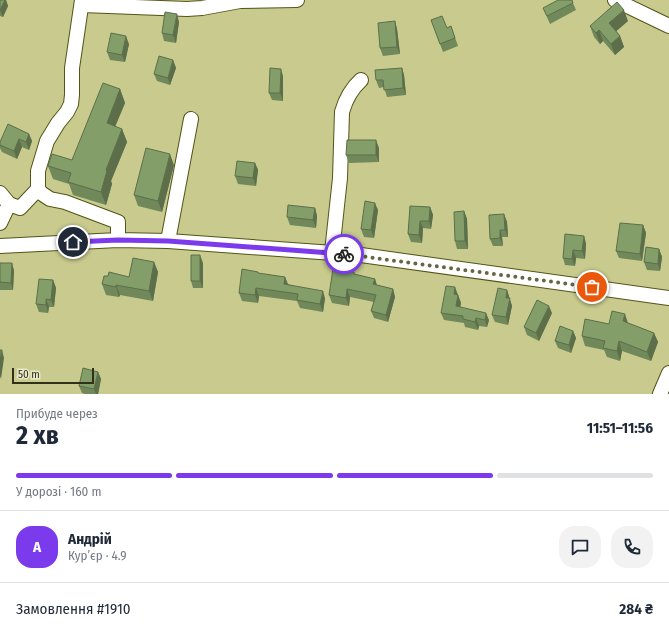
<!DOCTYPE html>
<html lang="uk">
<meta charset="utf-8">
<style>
:root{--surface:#fff;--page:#f2f2f3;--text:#1f2937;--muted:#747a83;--line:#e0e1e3;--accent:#7c3aed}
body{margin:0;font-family:"Fira Sans Condensed",sans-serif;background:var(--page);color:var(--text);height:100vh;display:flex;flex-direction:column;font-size:15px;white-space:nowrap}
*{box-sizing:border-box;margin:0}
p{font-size:13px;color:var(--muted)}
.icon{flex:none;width:22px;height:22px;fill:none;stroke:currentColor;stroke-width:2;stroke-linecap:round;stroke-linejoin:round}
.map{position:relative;height:394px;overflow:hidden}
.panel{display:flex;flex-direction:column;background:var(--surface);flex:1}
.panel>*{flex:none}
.scale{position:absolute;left:12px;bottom:10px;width:82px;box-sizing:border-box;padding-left:4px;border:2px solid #313119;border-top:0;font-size:11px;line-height:14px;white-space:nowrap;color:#313119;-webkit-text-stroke:3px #e7e9ca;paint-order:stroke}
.pin{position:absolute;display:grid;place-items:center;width:34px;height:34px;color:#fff;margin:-17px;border:2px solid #fff;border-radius:50%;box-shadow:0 1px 4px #0007}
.courier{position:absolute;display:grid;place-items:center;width:40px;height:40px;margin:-20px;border:3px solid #7c3aed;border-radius:50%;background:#fff;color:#222;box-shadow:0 1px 5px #0007}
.headline em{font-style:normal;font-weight:700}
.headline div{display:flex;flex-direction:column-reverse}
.headline{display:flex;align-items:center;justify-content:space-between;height:68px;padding:0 16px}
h1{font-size:26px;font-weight:700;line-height:30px}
.bar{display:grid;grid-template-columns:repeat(4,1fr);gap:6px 4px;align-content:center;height:48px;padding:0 16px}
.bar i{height:5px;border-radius:3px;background:var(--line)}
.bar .on{background:var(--accent)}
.bar p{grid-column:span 4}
.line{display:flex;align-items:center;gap:10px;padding:0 16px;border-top:1px solid var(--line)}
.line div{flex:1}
.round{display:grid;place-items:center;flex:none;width:42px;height:42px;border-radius:16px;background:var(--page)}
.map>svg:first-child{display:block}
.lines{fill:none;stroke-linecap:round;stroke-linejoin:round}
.minor-casing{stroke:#535417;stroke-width:16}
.minor{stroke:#fff;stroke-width:14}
.wall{fill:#71885a}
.shaded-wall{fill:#5c6f4a}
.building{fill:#839e69;stroke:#5c6f4a}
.done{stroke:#666742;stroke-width:4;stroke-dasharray:0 7.2}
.route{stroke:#7c3aed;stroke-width:5}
</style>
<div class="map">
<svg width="669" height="394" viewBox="0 0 669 394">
<rect width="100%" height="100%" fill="#c8cb8d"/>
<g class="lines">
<g class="minor-casing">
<path id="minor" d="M82,0l-10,68v27l-1,9 -4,8 -9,11 -11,18 -9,30v18l3,4 9,6 15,3 53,20v18
M615,0l54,26
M82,5l105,4 15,-1 38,-7 57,-1
M0,193l9,11
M0,223l9,-19 11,4 18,-19
M168,241l23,-122
M0,246l118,-6 50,1 193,14 308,43
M332,252l8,-74 2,-66c4,-14 9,-23 19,-32
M660,394l9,-21"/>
</g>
<use href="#minor" class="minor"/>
</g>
<path class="wall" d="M0,0h6l2,6 -5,11 -3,-1z
M573,3l3,7 -26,14 -4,-9 -3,-7z
M431,20l16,8 4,-2 7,20 -15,6z
M395,21l2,8 3,25 -17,2 -3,-8z
M628,21l-12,10 4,5 4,11 -9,8 -12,-14 -3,3 -6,-7 -4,-11z
M179,22l-3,21 -12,-2 -2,-8z
M129,44l-4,18 -15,-2 -3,-8z
M173,60l3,8 -6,17 -13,-4 -3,-7z
M402,68l2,7 2,20 -19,2 -3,-10 -5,1 -3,-8z
M283,76v25l-11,-1 -3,-7z
M120,89l5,14 -10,24 7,2 5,13 -16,39 1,3 -6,21 -33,-10 -4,-11 -16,-5 -5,-13 24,-6z
M29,134l3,7 -3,9 -7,-3 -5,12 -15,-7 -2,-4v-6z
M379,148v14l-30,1 -3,-8z
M255,163l3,7 -2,16 -18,-2 -3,-8z
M174,165l-12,47 -24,-6 -4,-11z
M430,207l3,8 -2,14 -8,-1 -1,15 -11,-1 -3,-8z
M315,208l2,8 -1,12 -26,-3 -3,-8z
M378,210l-4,28 -10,-1 -3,-8z
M464,211l3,8 1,30h-11l-2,-8z
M504,214l3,8 1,15h-6l1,9h-10l-3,-7z
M643,225l3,8 -4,28 -23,-3 -3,-7z
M584,236l2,8 -1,15 -9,-1 -1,8 -10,-1 -2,-7z
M659,249l3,8 -2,14 -13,-1 -3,-8z
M154,262l4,10 -5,29 -33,-6 -1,2 -13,-2 -4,-11 6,-8 21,1z
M0,263h12l2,8 -1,19h-13z
M203,263v25h-10l-2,-7z
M259,274l26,3 3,7 37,14 -2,14 -23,-4 -3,-7 -38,-5 -1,7 -16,-2 -3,-8z
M355,274l20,5 2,6 16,4 2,8 -7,25 -14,-4 -3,-7 3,-9 -24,-5 -1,9 -17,-3 -3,-8z
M53,280l3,8 -2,19h-5l-1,6 -9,-1 -3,-8z
M507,290l5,16 -4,19 -13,-3 -3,-7z
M458,295l3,8 -1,4 29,13 -2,7 -8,-1 -1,4 -13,-3 -1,-4 -20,-3 -3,-7z
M552,313l-13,28 -12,-6 -3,-8z
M628,323l26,10 4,9 -7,19 -29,-10 -2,10 -13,-4 -3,-7 -19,-4 -3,-10 27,-12z
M573,331l3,7 -5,15 -13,-5 -3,-7z
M98,372l3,7 -3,15h-13l-3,-1 -3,-7z"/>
<path class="shaded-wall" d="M5,0h1l2,6 -5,11 -3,-7z
M624,10l4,11 -15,13 -4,-11z
M177,14l2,8 -3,21 -3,-8z
M395,21l2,8 3,25 -3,-7z
M599,30l4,11 -3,3 -4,-11z
M126,36l3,8 -4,18 -3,-7z
M620,36l4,11 -9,8 -4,-11z
M173,60l3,8 -6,17 -2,-7z
M402,68l2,7 2,20 -3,-7z
M281,69l2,7v25l-3,-8z
M120,89l5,14 -14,33 -4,-13z
M122,129l5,13 -16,39 1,3 -6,21 -5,-13 5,-22z
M29,134l3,7 -3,9 -3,-8z
M19,139l3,8 -5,12 -3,-8z
M376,140l3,8v14l-3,-7z
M170,154l4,11 -12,47 -4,-11z
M255,163l3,7 -2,16 -3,-8z
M375,203l3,7 -4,28 -3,-8z
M430,207l3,8 -2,14 -2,-8z
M315,208l2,8 -1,12 -3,-8z
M464,211l3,8 1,30 -3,-8z
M504,214l3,8 1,15 -3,-7z
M420,221l3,7 -1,15 -3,-8z
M643,225l3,8 -4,28 -2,-7z
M500,230l2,7 1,9 -3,-8z
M584,236l2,8 -1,15 -3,-8z
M659,249l3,8 -2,14 -2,-7z
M573,250l3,8 -1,8 -3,-7z
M200,255l3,8v25l-3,-7z
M154,262l4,10 -5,29 -4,-10z
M12,263l2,8 -1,19 -2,-7z
M285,277l3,8 -4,-1z
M375,279l2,7 -4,-2z
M53,280l3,8 -2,19 -3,-7z
M116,285l4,10 -1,2 -3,-10z
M455,287l3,8 -2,7 -2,-8z
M256,288l3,8 -1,7 -3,-8z
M347,289l3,8 -1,9 -3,-8z
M393,289l2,8 -7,25 -2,-7z
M507,290l5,16 -4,19 -2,-8v-19z
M323,291l2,7 -2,14 -3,-8z
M458,295l3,8 -2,11 -3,-8z
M46,299l3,8 -1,6 -2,-8z
M549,306l3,7 -13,28 -3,-8z
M486,313l3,7 -2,7 -2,-7z
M625,314l3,9 -5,-2z
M476,318l3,8 -1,4 -3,-8z
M573,331l3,7 -5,15 -2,-8z
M654,333l4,9 -7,19 -4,-9z
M619,341l3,10 -2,10 -3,-10z
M2,350l2,8 -3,21 -1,-3v-15z
M98,372l3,7 -3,15h-2l-2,-5z"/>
<path class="building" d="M0,0h5l-5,10z
M558,0h14l1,3 -26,13 -4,-8z
M617,2l7,8 -15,13 11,13 -9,8 -12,-14 -3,3 -6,-7z
M165,12l12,2 -4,21 -11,-2z
M442,16l5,12 4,-2 4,12 -15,6 -9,-24z
M395,21l2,26 -17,1 -2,-25z
M111,33l15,3 -4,19 -15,-3z
M159,56l14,4 -5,18 -14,-4z
M270,68l11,1 -1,24h-11z
M402,68l1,20 -19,2 -1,-10h-7l-1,-10z
M103,83l17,6 -13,34 15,6 -16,41 1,1 -6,21 -33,-10 3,-9 -23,-7 4,-12 20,6z
M8,124l21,10 -3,8 -7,-3 -5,12 -14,-6v-3z
M347,140h29v15h-30z
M146,148l24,6 -12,47 -24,-6z
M237,161l18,2 -2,15 -18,-2z
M365,201l10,2 -4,27 -10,-1z
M288,205l27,3 -2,12 -26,-3z
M410,206l20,1 -1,14h-9l-1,14 -11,-1z
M464,211l1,30h-10l-1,-29z
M504,214l1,16h-5v8l-10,1 -1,-24z
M620,223l23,2 -3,29 -24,-3z
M565,234l19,2 -2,15 -9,-1 -1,9 -9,-1z
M646,247l13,2 -1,15 -14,-2z
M191,255h9v26h-9z
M133,258l21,4 -5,29 -33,-6v2l-14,-3 2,-8h4l1,-4 20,5z
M0,263h12l-1,20 -11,-1z
M242,269l16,3v1l27,4 -1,7 39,7 -3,13 -23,-4 1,-6 -42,-6 -1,7 -16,-2z
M333,269l21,3v2l21,5 -2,5 20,5 -7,26 -15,-4 5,-16 -29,-6 -1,9 -17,-3z
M39,279l14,1 -2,20 -5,-1v6l-10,-1z
M446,286l9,1 -1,7 4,1 -2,11 30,7 -1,7 -9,-2 -1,4 -12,-3v-3l-22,-3z
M498,288l9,2 -1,8h4l-4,19 -14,-2z
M537,300l12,6 -13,27 -12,-6z
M612,311l13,3 -2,7 31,12 -7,19 -28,-11 -2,10 -14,-3 2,-7 -23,-5 3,-17 24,5z
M560,326l13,5 -4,14 -14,-4z
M0,350h2l-2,11z
M83,368l15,4 -4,17 -15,-3z"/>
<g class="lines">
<path class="done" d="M344,254l248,33"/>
<path class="route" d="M73,242l45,-2 50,1 176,13"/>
</g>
</svg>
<div class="scale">50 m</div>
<div class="pin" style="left:592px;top:287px;background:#ea580c"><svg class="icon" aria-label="bag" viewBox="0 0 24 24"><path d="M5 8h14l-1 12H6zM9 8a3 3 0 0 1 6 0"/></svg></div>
<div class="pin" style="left:73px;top:242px;background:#1f2937"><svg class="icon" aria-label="home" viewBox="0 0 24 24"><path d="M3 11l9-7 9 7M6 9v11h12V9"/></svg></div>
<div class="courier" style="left:344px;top:254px"><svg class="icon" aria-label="bike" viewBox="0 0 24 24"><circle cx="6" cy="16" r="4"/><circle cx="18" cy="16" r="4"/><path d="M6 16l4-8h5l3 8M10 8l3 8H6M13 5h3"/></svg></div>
</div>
<section class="panel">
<div class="headline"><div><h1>2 хв</h1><p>Прибуде через</p></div><em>11:51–11:56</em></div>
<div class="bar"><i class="on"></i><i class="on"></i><i class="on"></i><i></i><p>У дорозі · 160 m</p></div>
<div class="line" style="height:72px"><b class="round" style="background:var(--accent);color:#fff">А</b><div><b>Андрій</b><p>Кур’єр · 4.9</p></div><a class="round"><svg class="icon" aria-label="chat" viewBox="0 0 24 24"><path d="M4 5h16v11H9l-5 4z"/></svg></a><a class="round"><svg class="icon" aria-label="phone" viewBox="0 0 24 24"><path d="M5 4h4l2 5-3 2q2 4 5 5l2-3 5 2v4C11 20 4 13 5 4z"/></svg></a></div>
<div class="line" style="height:52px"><div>Замовлення #1910</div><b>284 ₴</b></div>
</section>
